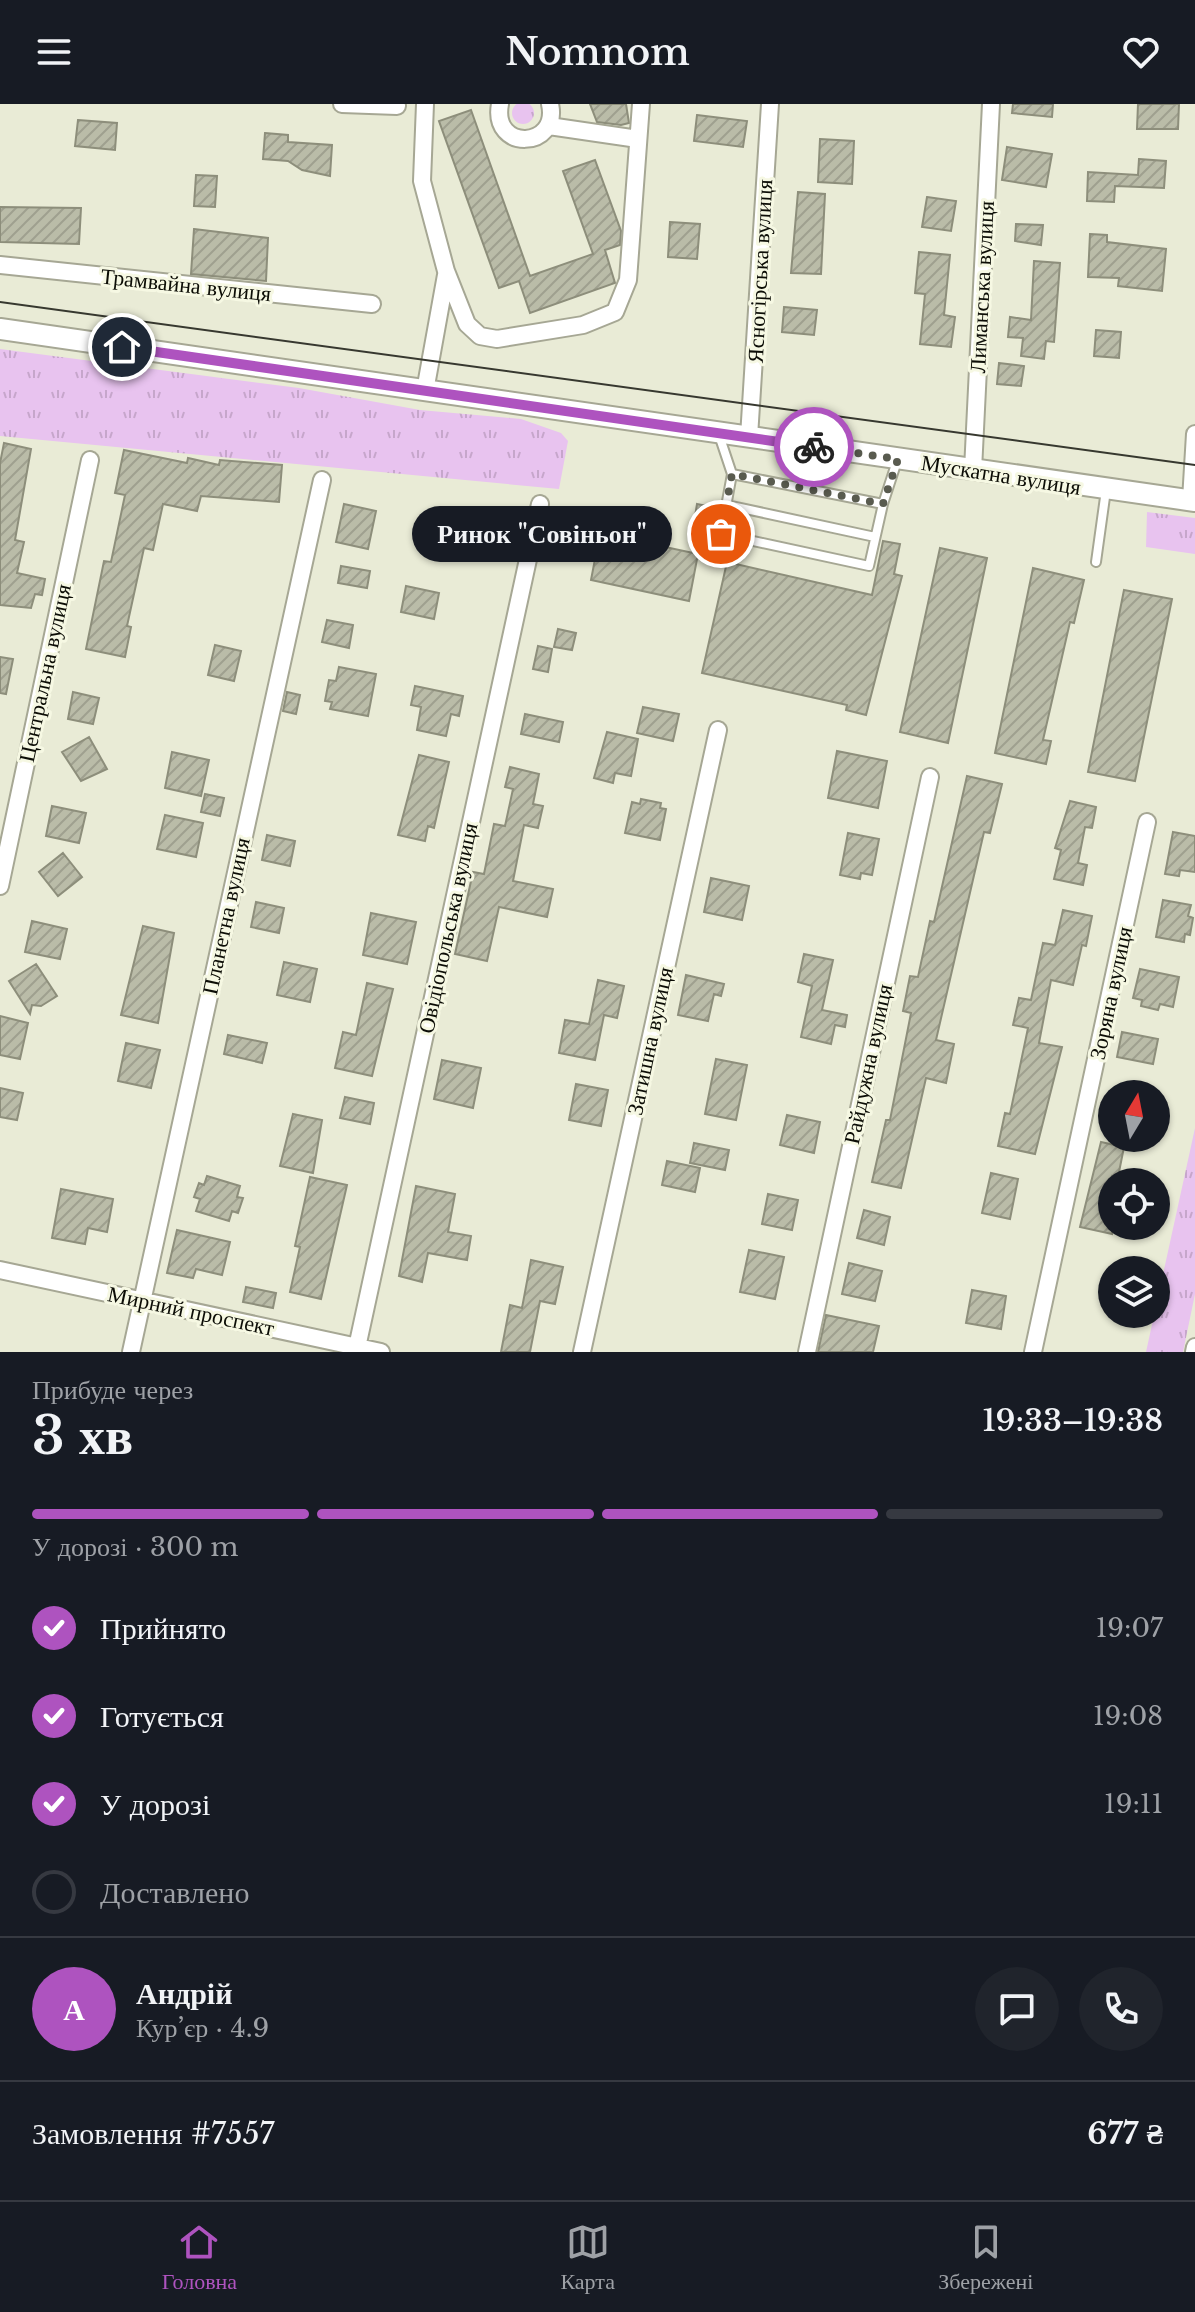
<!DOCTYPE html>
<html lang="uk">
<meta charset="utf-8">
<style>
:root{--surface:#171b24;--page:#20242c;--text:#f1f3f6;--muted:#9ea1a6;--line:#363941;--accent:#ae53bf}
body{margin:0;font-family:"Libre Baskerville",serif;background:var(--page);color:var(--text);height:100vh;display:flex;flex-direction:column;font-size:30px;white-space:nowrap}
*{box-sizing:border-box;margin:0}
p{font-size:26px;color:var(--muted)}
.icon{flex:none;width:44px;height:44px;fill:none;stroke:currentColor;stroke-width:2;stroke-linecap:round;stroke-linejoin:round}
.map{position:relative;height:1248px;overflow:hidden}
.drawer{display:flex;flex-direction:column;background:var(--surface);flex:1}
.drawer>*{flex:none}
.needle{width:52px;rotate:10deg}
.controls{position:absolute;left:1098px;top:976px;display:grid;gap:16px}
.controls a{display:grid;place-items:center;width:72px;height:72px;border-radius:50%;background:var(--surface);box-shadow:0 2px 6px #0004;font-size:40px}
.pin{position:absolute;display:grid;place-items:center;width:68px;height:68px;color:#fff;margin:-34px;border:4px solid #fff;border-radius:50%;box-shadow:0 2px 8px #0007}
.courier{position:absolute;display:grid;place-items:center;width:80px;height:80px;margin:-40px;border:6px solid #ae53bf;border-radius:50%;background:#fff;color:#222;box-shadow:0 2px 10px #0007}
.bubble{position:absolute;height:56px;border-radius:28px;background:var(--surface);box-shadow:0 2px 6px #0004;font-size:26px;font-weight:600;line-height:56px;text-align:center}
.head em{font-style:normal;font-weight:600}
.head div{display:flex;flex-direction:column-reverse}
.head{display:flex;align-items:center;justify-content:space-between;height:136px;padding:0 32px}
h1{font-size:52px;font-weight:600;line-height:60px}
.bar{display:grid;grid-template-columns:repeat(4,1fr);gap:12px 8px;align-content:center;height:96px;padding:0 32px}
.bar i{height:10px;border-radius:6px;background:var(--line)}
.bar .current{background:var(--accent)}
.bar p{grid-column:span 4}
.line{display:flex;align-items:center;gap:20px;padding:0 32px;border-top:2px solid var(--line)}
.line div{flex:1}
.round{display:grid;place-items:center;flex:none;width:84px;height:84px;border-radius:42px;background:var(--page)}
ol{padding:0 32px;list-style:none}
li{display:flex;align-items:center;gap:24px;height:88px}
li p{margin-inline-start:auto}
li .icon{padding:8px;border-radius:50%;background:var(--accent);color:#fff;stroke-width:4}
li:last-child{color:var(--muted)}
li i{width:44px;height:44px;border:4px solid var(--line);border-radius:50%}
header{display:flex;justify-content:space-between;align-items:center;height:104px;padding:0 32px;background:var(--surface);font-size:36px;font-weight:600}
.dock{display:flex;justify-content:space-around;align-items:center;height:112px;border-top:2px solid var(--line);background:var(--surface);font-size:22px;color:var(--muted)}
.dock a{display:grid;justify-items:center;gap:4px}
.dock .current{color:var(--accent)}
.map>svg:first-child{display:block}
.grass{fill:url(#grass-tufts)}
.building{fill:url(#building-hatch);stroke:#8d8e7b;stroke-width:2}
.lines{fill:none;stroke-linecap:round;stroke-linejoin:round}
.service-casing{stroke:#a6a794;stroke-width:12}
.minor-casing{stroke:#a6a794;stroke-width:20}
.tertiary-casing{stroke:#a6a794;stroke-width:24}
.service{stroke:#fff;stroke-width:8}
.minor{stroke:#fff;stroke-width:16}
.tertiary{stroke:#fff;stroke-width:20}
.tram{stroke:#37382f;stroke-width:2}
.done{stroke:#595b4f;stroke-width:8;stroke-dasharray:0 14.4}
.route{stroke:#ae53bf;stroke-width:10}
.labels{text-anchor:middle;dominant-baseline:central;stroke-width:6;stroke-linejoin:round;paint-order:stroke}
.street-label{font-size:22px;fill:#0c0d06;stroke:#f6f8e3}
</style>
<header><svg class="icon" aria-label="menu" viewBox="0 0 24 24"><path d="M4 6h16M4 12h16M4 18h16"/></svg>Nomnom<svg class="icon" aria-label="heart" viewBox="0 0 24 24"><path d="M12 20l-8-8c-3-5 5-10 8-4 3-6 11-1 8 4z"/></svg></header>
<div class="map">
<svg width="1195" height="1248" viewBox="0 0 1195 1248">
<defs>
<pattern id="grass-tufts" width="24" height="20" patternUnits="userSpaceOnUse" patternTransform="scale(2)"><rect width="24" height="20" fill="#e8c3ef"/><path d="M3 7l-1-3M5 7V3M7 7l1-3M15 17l-1-3M17 17v-4M19 17l1-3" fill="none" stroke="#c6a6cb"/></pattern>
<pattern id="building-hatch" width="6" height="6" patternUnits="userSpaceOnUse" patternTransform="scale(2)"><rect width="6" height="6" fill="#babca8"/><path d="M-1 1l2-2M0 6l6-6M5 7l2-2" fill="none" stroke="#9fa08f"/></pattern>
</defs>
<rect width="100%" height="100%" fill="#e9ebd6"/>
<path class="grass" d="M512 9a11 11 0 1 1 22 0a11 11 0 1 1-22 0Z
M0,245l299,39 121,22 101,9 40,14 7,8 -9,48 -559,-53z
M1147,408l48,6v36l-49,-7z
M1195,1024v166l-12,58h-37z"/>
<path class="building" d="M590,0h36l3,19 -8,2 -24,-3z
M1013,0h40l-1,13 -40,-4z
M1138,0h41l-1,25h-41z
M471,6l59,166 63,-22 -30,-83 32,-11 26,71 -1,14 -15,5 10,33 -85,30 -11,-32 -20,7 -60,-167z
M697,11l50,6 -4,26 -49,-6z
M78,16l39,3 -2,27 -40,-4z
M265,29l23,2v7l44,3 -2,31 -28,-6 -14,-9 -25,-2z
M820,35l34,2 -2,43 -34,-2z
M1007,43l45,7 -6,33 -44,-7z
M1139,55l27,2 -2,27 -49,-2 -1,16 -27,-1 1,-29 50,3z
M196,71l21,1 -2,31 -21,-1z
M798,88l27,2 -4,80 -30,-1z
M927,93l29,4 -5,30 -29,-4z
M0,103l81,1 -2,36 -79,-2z
M670,118l30,2 -3,35 -29,-2z
M1016,120l27,1 -2,20 -26,-4z
M194,125l74,9 -2,43 -75,-7z
M1090,130l17,1v7l59,7 -4,42 -44,-5 1,-8 -31,-1z
M919,148l31,3 -6,60 11,2 -4,30 -31,-3 5,-50 -10,-1z
M1034,157l26,2 -6,79 -8,-1 -2,18 -23,-3 2,-18 -15,-1 2,-20 21,3z
M784,203l33,3 -3,25 -32,-3z
M1096,226l25,2 -2,26 -25,-2z
M999,259l25,3 -3,20 -24,-2z
M4,339l27,6 -16,91 9,2 -7,31 28,6 -3,16 -7,-1 -4,14 -31,-3v-142z
M124,346l63,13 1,-5 31,7 1,-5 62,5 -3,37 -78,-6 -4,15 -34,-7 -10,46 -9,-2 -17,78 4,1 -6,30 -39,-8 18,-88 7,1 14,-67 -10,-2z
M344,400l32,7 -8,38 -32,-7z
M697,400l15,3 -7,36 -14,-2z
M600,429l98,21 -9,47 -98,-21z
M883,437l17,3 -6,30 8,2 -36,139 -20,-5 1,-5 -145,-32 25,-111 145,33z
M940,444l47,10 -39,185 -48,-11z
M341,462l29,5 -3,17 -29,-5z
M1033,464l51,12 -10,43 -4,-1 -27,118 8,1 -5,23 -51,-11z
M406,482l33,7 -5,26 -33,-7z
M1124,486l48,9 -37,182 -47,-9z
M327,516l26,5 -4,23 -27,-6z
M558,525l18,4 -4,17 -18,-3z
M215,541l26,6 -7,30 -26,-6z
M538,542l14,3 -4,23 -15,-3z
M0,553l13,2 -7,35 -6,-1z
M339,563l37,7 -8,42 -38,-7 2,-7 -7,-1 4,-21 7,1z
M415,582l48,10 -4,20 -8,-2 -5,22 -29,-6 4,-23 -10,-2z
M73,588l26,6 -6,26 -25,-5z
M287,588l13,3 -4,19 -13,-3z
M643,603l36,7 -6,27 -36,-8z
M525,610l38,8 -4,20 -38,-8z
M607,628l31,7 -7,37 -16,-3 -2,10 -19,-5z
M89,633l18,32 -26,12 -19,-29z
M837,647l50,10 -9,47 -50,-10z
M172,648l37,8 -8,36 -36,-8z
M419,651l30,7 -15,66 -6,-2 -3,15 -27,-6z
M510,663l29,7 -6,30 10,2 -5,22 -14,-3 -11,56 40,8 -6,28 -48,-10 -12,54 -32,-7 18,-82 11,2 10,-50 11,2 8,-37 -8,-2z
M967,672l35,8 -12,49 -6,-1 -48,208 18,4 -8,39 -20,-5 -25,110 -29,-6 14,-62h4l21,-107 -8,-2 7,-35 8,1 12,-56 4,1z
M205,690l19,4 -4,18 -19,-4z
M641,695l20,4 -1,5 6,1 -6,31 -35,-7 7,-31 8,2z
M1070,697l26,6 -4,21 -7,-1 -7,36 9,2 -4,20 -29,-6 7,-29 -6,-2z
M52,702l34,7 -7,30 -33,-7z
M165,711l38,8 -7,34 -39,-8z
M1173,728l22,4v36l-15,-2 -1,6 -14,-2z
M848,729l31,6 -7,36 -11,-2 -1,6 -20,-4z
M267,731l28,6 -5,25 -28,-6z
M63,749l19,24 -24,19 -19,-24z
M711,774l38,8 -7,34 -38,-8z
M1163,796l28,5 -3,11 5,2 -3,17 -5,-1 -1,8 -28,-5z
M256,798l28,6 -5,25 -28,-6z
M1063,806l29,6 -6,30 -4,-1 -9,40 -22,-5 -12,63 23,4 -27,107 -37,-8 7,-33 5,1 18,-86 -15,-3 6,-27 12,2 12,-57 12,2z
M371,809l45,9 -9,42 -44,-9z
M32,817l35,8 -7,30 -35,-7z
M143,822l31,7 -16,90 -37,-8z
M804,850l29,6 -11,50 25,5 -2,12 -10,-2 -4,19 -30,-7 11,-51 -14,-4z
M284,858l33,7 -7,33 -33,-7z
M36,860l21,32 -16,10 -9,-1 -2,9 -21,-33z
M1140,865l39,8 -6,30 -13,-3 -2,6 -17,-4 1,-6 -9,-2z
M686,871l38,9 -3,12 -7,-2 -6,27 -30,-6z
M598,876l26,6 -7,32 -13,-3 -9,45 -36,-7 6,-33 24,4z
M367,879l26,6 -21,87 -37,-8 8,-36 13,3z
M0,912l28,7 -8,36 -20,-4z
M1122,928l36,7 -5,25 -36,-7z
M228,931l39,8 -5,20 -38,-9z
M126,939l34,7 -9,38 -33,-7z
M716,955l31,6 -11,55 -31,-6z
M442,956l39,8 -8,40 -39,-9z
M576,980l32,6 -7,36 -32,-6z
M0,984l23,5 -6,27 -17,-3z
M345,993l29,6 -4,21 -30,-6z
M293,1010l29,6 -9,53 -33,-7z
M787,1011l33,7 -6,31 -34,-8z
M1101,1038l23,5 -6,30 -6,-1v58l-32,-7z
M694,1039l35,7 -4,20 -35,-7z
M667,1057l33,7 -5,24 -33,-7z
M991,1069l27,6 -8,40 -28,-6z
M207,1072l33,10 -3,11 6,1 -5,15 -6,-2 -3,10 -33,-10 4,-12 -6,-2 5,-14 5,2z
M310,1073l37,8 -26,114 -31,-7 10,-45 -5,-1z
M416,1082l39,8 -7,38 23,4 -4,24 -39,-7 -6,29 -23,-6z
M61,1085l52,10 -6,33 -19,-4 -3,16 -33,-6z
M768,1090l30,6 -6,30 -30,-6z
M864,1106l26,7 -6,28 -27,-7z
M177,1126l53,12 -8,33 -26,-6 -3,9 -26,-5z
M749,1146l35,7 -9,42 -35,-7z
M531,1156l32,7 -8,37 -15,-3 -10,51h-29l9,-47 12,3z
M849,1159l33,8 -7,30 -33,-7z
M246,1183l30,6 -3,15 -30,-6z
M972,1186l34,6 -5,33 -35,-6z
M826,1211l53,11 -6,26h-55z"/>
<g class="lines">
<g class="service-casing">
<path id="service" d="M719,331l13,39 -11,60 148,32 14,-62 14,-43
M732,370l151,30
M727,401l148,32
M1096,458l10,-72"/>
</g>
<g class="minor-casing">
<path id="minor" d="M342,0l55,2
M425,0l-3,77 24,90 21,53 13,12 17,3 86,-14 32,-13 13,-32 13,-176
M500,0c-9,48 60,45 50,0
M549,22l89,13
M0,161l372,39
M425,287l21,-116
M749,333l21,-333
M973,366l18,-366
M1191,396l4,-66
M0,782l90,-426
M0,1166l381,82
M131,1248l191,-872
M356,1248l184,-848
M582,1248l136,-622
M807,1248l123,-575
M1033,1248l114,-530
M1194,1248l1,-5"/>
</g>
<g class="tertiary-casing">
<path id="tertiary" d="M0,225l1195,172"/>
</g>
<use href="#service" class="service"/>
<use href="#minor" class="minor"/>
<use href="#tertiary" class="tertiary"/>
<path class="tram" d="M0,198l1195,163"/>
</g>
<g class="lines">
<path class="done" d="M721,430l11,-60 151,30 15,-45 -84,-12"/>
<path class="route" d="M122,243l692,100"/>
</g>
<g class="labels">
<g class="street-label">
<text transform="translate(760 167) rotate(-87)">Ясногірська вулиця</text>
<text transform="translate(186 181) rotate(6)">Трамвайна вулиця</text>
<text transform="translate(982 183) rotate(-87)">Лиманська вулиця</text>
<text transform="translate(1001 371) rotate(9)">Мускатна вулиця</text>
<text transform="translate(45 569) rotate(-78)">Центральна вулиця</text>
<text transform="translate(226 812) rotate(-78)">Планетна вулиця</text>
<text transform="translate(448 824) rotate(-78)">Овідіопольська вулиця</text>
<text transform="translate(1111 889) rotate(-78)">Зоряна вулиця</text>
<text transform="translate(650 937) rotate(-78)">Затишна вулиця</text>
<text transform="translate(868 960) rotate(-78)">Райдужна вулиця</text>
<text transform="translate(191 1207) rotate(12)">Мирний проспект</text>
</g>
</g>
</svg>
<div class="controls">
<a><svg class="needle" viewBox="-14 -14 28 28"><path d="M0-13l5 13h-10z" fill="#e53935"/><path d="M0 13l5-13h-10z" fill="#9ea1a6"/></svg></a>
<a><svg class="icon" aria-label="locate" viewBox="0 0 24 24"><circle cx="12" cy="12" r="6"/><path d="M12 2v4M12 18v4M2 12h4M18 12h4"/></svg></a>
<a><svg class="icon" aria-label="layers" viewBox="0 0 24 24"><path d="M12 4l9 5-9 5-9-5zM3 14l9 5 9-5"/></svg></a>
</div>
<div class="pin" style="left:721px;top:430px;background:#ea580c"><svg class="icon" aria-label="bag" viewBox="0 0 24 24"><path d="M5 8h14l-1 12H6zM9 8a3 3 0 0 1 6 0"/></svg></div>
<div class="pin" style="left:122px;top:243px;background:#1f2937"><svg class="icon" aria-label="home" viewBox="0 0 24 24"><path d="M3 11l9-7 9 7M6 9v11h12V9"/></svg></div>
<div class="courier" style="left:814px;top:343px"><svg class="icon" aria-label="bike" viewBox="0 0 24 24"><circle cx="6" cy="16" r="4"/><circle cx="18" cy="16" r="4"/><path d="M6 16l4-8h5l3 8M10 8l3 8H6M13 5h3"/></svg></div>
<div class="bubble" style="left:412px;top:402px;width:260px">Ринок &quot;Совіньон&quot;</div>
</div>
<section class="drawer">
<div class="head"><div><h1>3 хв</h1><p>Прибуде через</p></div><em>19:33–19:38</em></div>
<div class="bar"><i class="current"></i><i class="current"></i><i class="current"></i><i></i><p>У дорозі · 300 m</p></div>
<ol>
<li><svg class="icon" aria-label="check" viewBox="0 0 24 24"><path d="M5 12l5 5 9-10"/></svg>Прийнято<p>19:07</p></li>
<li><svg class="icon" aria-label="check" viewBox="0 0 24 24"><path d="M5 12l5 5 9-10"/></svg>Готується<p>19:08</p></li>
<li><svg class="icon" aria-label="check" viewBox="0 0 24 24"><path d="M5 12l5 5 9-10"/></svg>У дорозі<p>19:11</p></li>
<li><i></i>Доставлено</li>
</ol>
<div class="line" style="height:144px"><b class="round" style="background:var(--accent);color:#fff">А</b><div><b>Андрій</b><p>Кур’єр · 4.9</p></div><a class="round"><svg class="icon" aria-label="chat" viewBox="0 0 24 24"><path d="M4 5h16v11H9l-5 4z"/></svg></a><a class="round"><svg class="icon" aria-label="phone" viewBox="0 0 24 24"><path d="M5 4h4l2 5-3 2q2 4 5 5l2-3 5 2v4C11 20 4 13 5 4z"/></svg></a></div>
<div class="line" style="height:104px"><div>Замовлення #7557</div><b>677 ₴</b></div>
</section>
<nav class="dock">
<a class="current"><svg class="icon" aria-label="home" viewBox="0 0 24 24"><path d="M3 11l9-7 9 7M6 9v11h12V9"/></svg>Головна</a>
<a><svg class="icon" aria-label="map" viewBox="0 0 24 24"><path d="M3 6l6-2 6 2 6-2v14l-6 2-6-2-6 2zM9 4v14M15 6v14"/></svg>Карта</a>
<a><svg class="icon" aria-label="saved" viewBox="0 0 24 24"><path d="M7 4h10v16l-5-4-5 4z"/></svg>Збережені</a>
</nav>
